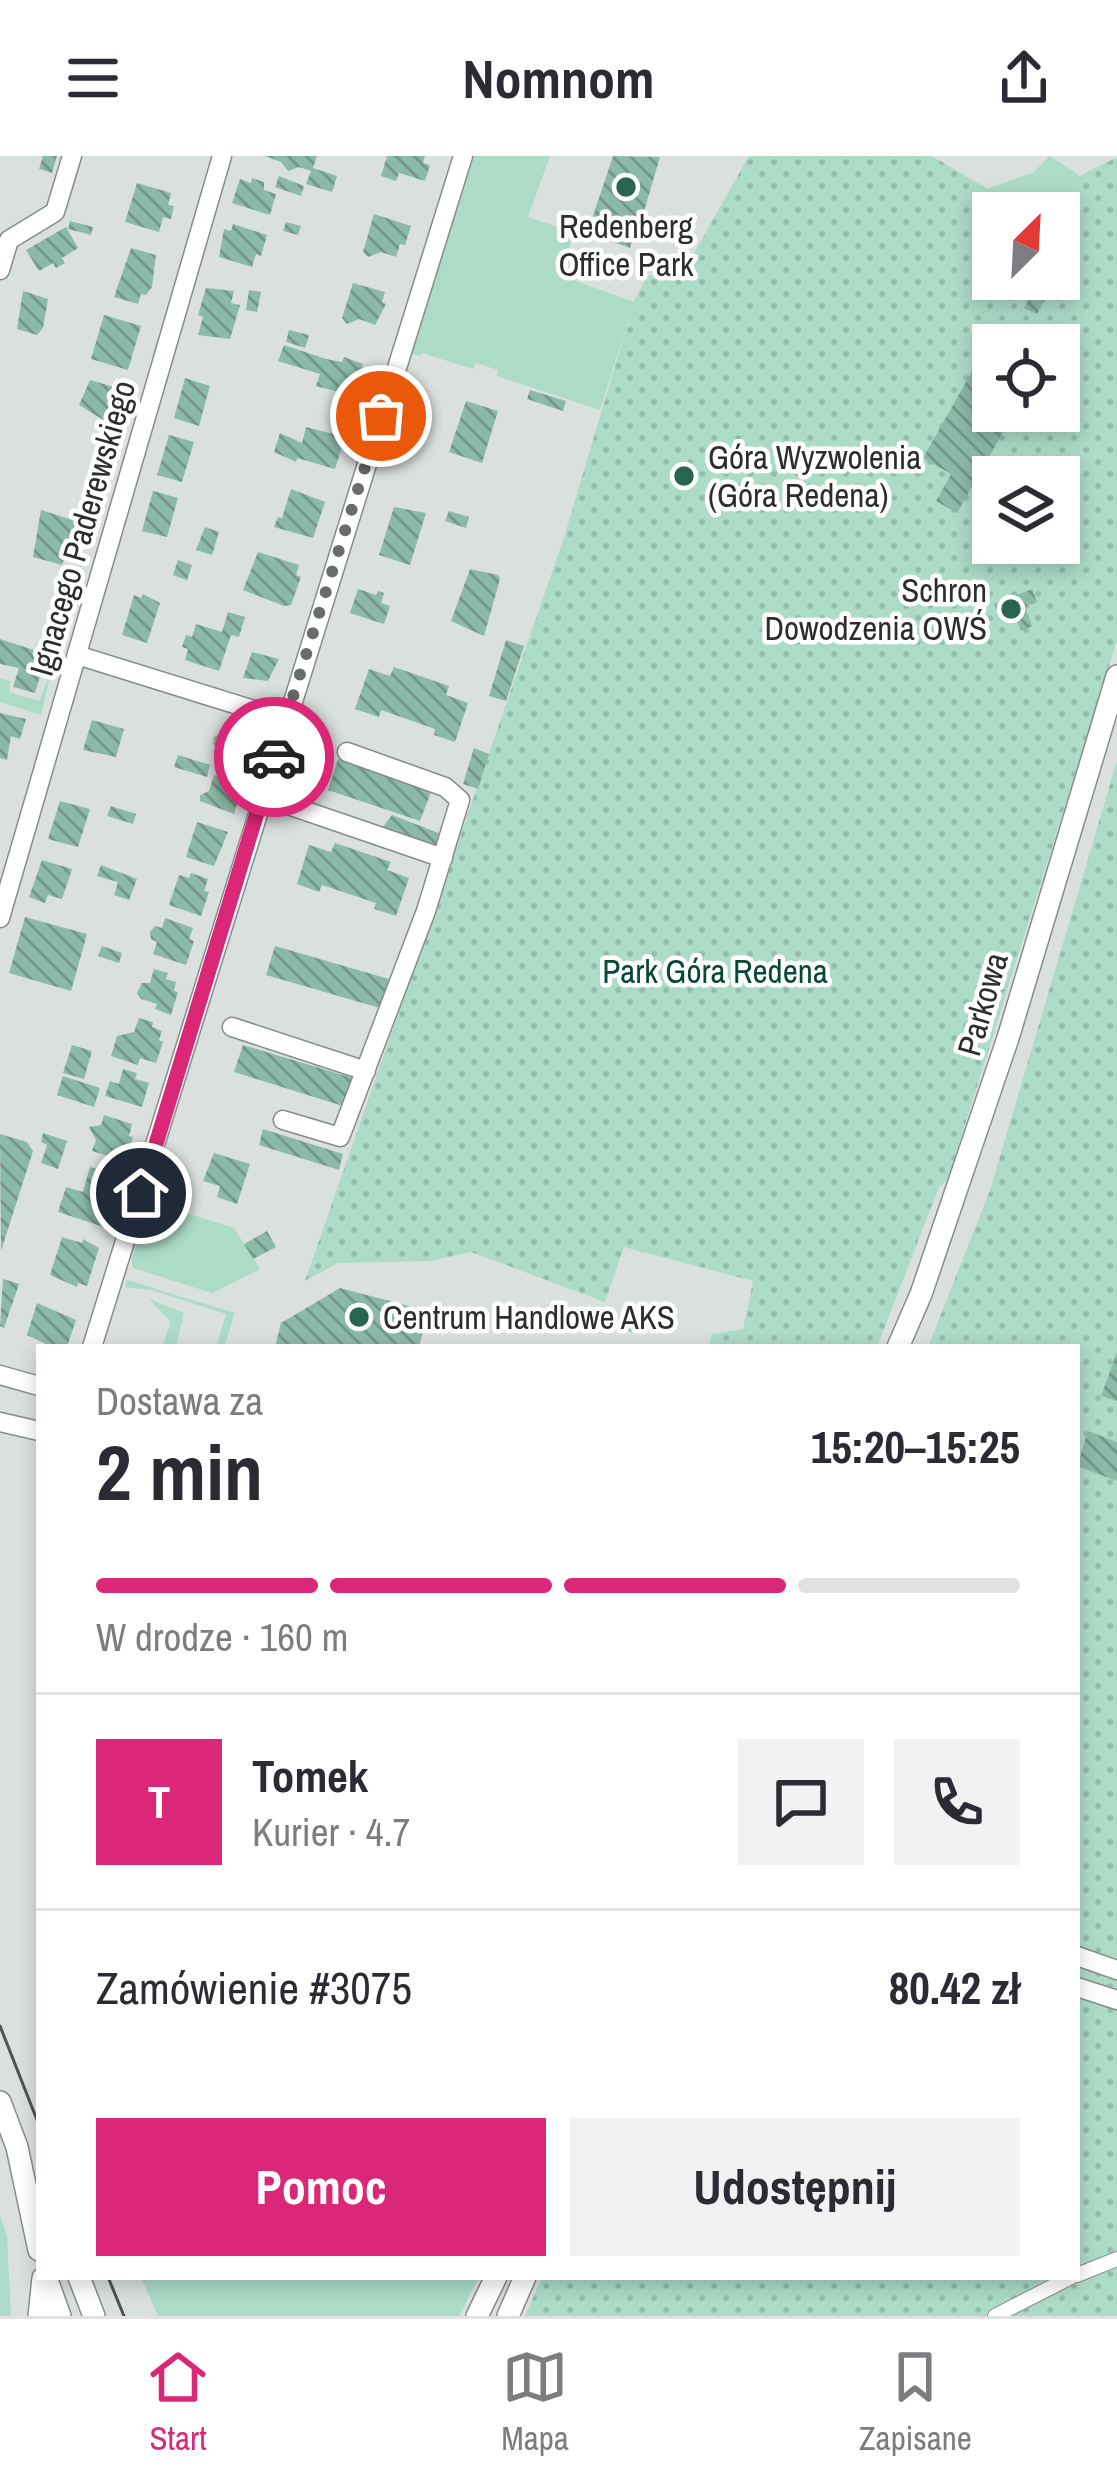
<!DOCTYPE html>
<html lang="pl">
<meta charset="utf-8">
<style>
:root{--surface:#fff;--page:#f2f2f3;--text:#2b2b33;--muted:#7c7c81;--line:#e1e1e2;--accent:#db2777}
body{margin:0;font-family:"Archivo Narrow",sans-serif;background:var(--page);color:var(--text);height:100vh;display:flex;flex-direction:column;font-size:45px;white-space:nowrap}
*{box-sizing:border-box;margin:0}
p{font-size:39px;color:var(--muted)}
.icon{flex:none;width:66px;height:66px;fill:none;stroke:currentColor;stroke-width:2;stroke-linecap:round;stroke-linejoin:round}
.map{position:relative;flex:1;overflow:hidden}
.drawer{position:absolute;left:36px;top:1188px;width:1044px;height:936px;display:flex;flex-direction:column;background:var(--surface);border-radius:0px;box-shadow:0 6px 18px #0003}
.drawer>*{flex:none}
.needle{width:78px;rotate:24deg}
.tools{position:absolute;left:972px;top:36px;display:grid;gap:24px}
.tools a{display:grid;place-items:center;width:108px;height:108px;border-radius:0px;background:var(--surface);box-shadow:0 6px 18px #0003;font-size:60px}
.pin{position:absolute;display:grid;place-items:center;width:102px;height:102px;color:#fff;margin:-51px;border:6px solid #fff;border-radius:50%;box-shadow:0 3px 12px #0007}
.courier{position:absolute;display:grid;place-items:center;width:120px;height:120px;margin:-60px;border:9px solid #db2777;border-radius:50%;background:#fff;color:#222;box-shadow:0 3px 15px #0007}
.overview em{font-style:normal;font-weight:700}
.overview div{display:flex;flex-direction:column-reverse}
.overview{display:flex;align-items:center;justify-content:space-between;height:204px;padding:0 60px}
h1{font-size:78px;font-weight:700;line-height:90px}
.bar{display:grid;grid-template-columns:repeat(4,1fr);gap:18px 12px;align-content:center;height:144px;padding:0 60px}
.bar i{height:15px;border-radius:9px;background:var(--line)}
.bar .selected{background:var(--accent)}
.bar p{grid-column:span 4}
.line{display:flex;align-items:center;gap:30px;padding:0 60px;border-top:3px solid var(--line)}
.line div{flex:1}
.round{display:grid;place-items:center;flex:none;width:126px;height:126px;border-radius:0px;background:var(--page)}
.action{display:flex;gap:24px;margin-top:auto;padding:24px 60px}
.action a{flex:1;height:138px;border-radius:0px;background:var(--accent);color:#fff;font-size:48px;font-weight:700;line-height:138px;text-align:center}
.action a+a{background:var(--page);color:var(--text)}
header{display:flex;justify-content:space-between;align-items:center;height:156px;padding:0 60px;background:var(--surface);font-size:54px;font-weight:700}
.tabs{display:flex;justify-content:space-around;align-items:center;height:168px;border-top:3px solid var(--line);background:var(--surface);font-size:33px;color:var(--muted)}
.tabs a{display:grid;justify-items:center;gap:6px}
.tabs .selected{color:var(--accent)}
.map>svg:first-child{display:block}
.grass{fill:#acdbc8}
.park{fill:url(#park-dots);fill-rule:evenodd}
.building{fill:url(#building-back-hatch)}
.lines{fill:none;stroke-linecap:round;stroke-linejoin:round}
.pedestrian-casing{stroke:#878c8a;stroke-width:16}
.minor-casing{stroke:#878c8a;stroke-width:21}
.tertiary-casing{stroke:#878c8a;stroke-width:24}
.pedestrian{stroke:#fff;stroke-width:14}
.minor{stroke:#fff;stroke-width:18}
.tertiary{stroke:#fff;stroke-width:21}
.tram{stroke:#515352;stroke-width:3}
.done{stroke:#696c6b;stroke-width:12;stroke-dasharray:0 21.6}
.route{stroke:#db2777;stroke-width:15}
.poi-dot{fill:#286551;stroke:#fff;stroke-width:4.5}
.labels{text-anchor:middle;dominant-baseline:central;stroke-width:9;stroke-linejoin:round;paint-order:stroke}
.poi-label{font-size:33px;fill:#2c2e2d;stroke:#fff;text-anchor:start}
.street-label{font-size:33px;fill:#2c2e2d;stroke:#fff}
.park-label{font-size:33px;fill:#064735;stroke:#fff}
</style>
<header><svg class="icon" aria-label="menu" viewBox="0 0 24 24"><path d="M4 6h16M4 12h16M4 18h16"/></svg>Nomnom<svg class="icon" aria-label="share" viewBox="0 0 24 24"><path d="M12 15V3M7 8l5-5 5 5M5 13v7h14v-7"/></svg></header>
<div class="map">
<svg width="1117" height="2160" viewBox="0 0 1117 2160">
<defs>
<pattern id="park-dots" width="8" height="8" patternUnits="userSpaceOnUse" patternTransform="scale(3)"><rect width="8" height="8" fill="#acdbc8"/><path d="M2 2h.1M6 6h.1" fill="none" stroke="#94bcac" stroke-width="1.8" stroke-linecap="round"/></pattern>
<pattern id="building-back-hatch" width="6" height="6" patternUnits="userSpaceOnUse" patternTransform="scale(3)"><rect width="6" height="6" fill="#8cbaa8"/><path d="M-1 5l2 2M0 0l6 6M5-1l2 2" fill="none" stroke="#739889"/></pattern>
</defs>
<rect width="100%" height="100%" fill="#dae0dd"/>
<path class="grass" d="M472,0h78l-22,61 42,14 2,7 -10,38 72,26 -34,108 -103,-34 1,-6 -22,-7 -3,6 -51,-16 -2,3 -10,-3z
M1049,0l29,18 39,60 -58,-21h-43l-34,-22 52,-19z
M52,512l-11,47 -41,-13v-24l10,3 -1,11 30,9z
M152,1046l82,26 26,41 -48,24 -79,-25 -2,-9z
M127,1124l108,33 -11,34h-8l10,-33 -75,-24 -26,-3z
M149,1143l35,14 -8,34h-14l9,-25z
M0,2059l7,21 4,80h-11z
M141,2121h124c19,9 39,-6 54,4l5,-4h155l-20,39h-301z"/>
<path class="park" d="M749,0h183l96,57h-35v66h66v-66h-21c24,-28 45,-41 79,-55v482l-169,539 -9,8 -62,160h-169l4,-13 31,-5 10,-48 -129,-34 -19,55 -134,-50 -41,9 -92,2 -33,18 258,-740 71,-239 13,-26 38,-7zM993,189h66v66h-66zM993,321h66v66h-66z
M1117,605v1555h-592l17,-39h535v-930h-149l62,-157z"/>
<path class="building" d="M43,0h14l-5,17 -13,-4z
M265,0h52l-4,12 24,8 -5,16 -26,-8 5,-13 -12,-4 -11,4 -7,-9z
M387,0h38l-2,7 7,2 -5,16 -26,-8 -3,8 -15,-5z
M613,0l47,1 -25,85 -3,-1 -2,7 -32,-11 7,-17 -12,-4z
M279,20l25,10 -3,10 -26,-9z
M252,22l12,4v8l12,4 -6,21 -38,-12 8,-24 11,4z
M137,27l34,10 -3,12 6,1 -3,13 -8,-2 -4,15 -34,-10z
M374,58l37,12 -6,19 -5,-1 -4,13 -15,-5 -13,5 -5,-5z
M70,65l23,6 -2,8 -23,-6z
M286,66l15,4 -3,9 -15,-4z
M233,68l34,11 -6,21 -5,-2 -4,13 -33,-10 5,-28 7,2z
M66,71l12,21 -16,10 3,5 -9,5 -3,-5 -14,8 -13,-21z
M131,92l25,7 -4,32 -6,8 -5,-1 -3,10 -24,-7z
M353,127l32,9 -3,10 4,2 -11,21 -16,-6 -12,5 -5,-6z
M206,132l28,3 -3,12 9,2 -10,34 -32,-4 5,-18 -5,-2z
M1034,133l13,7 -10,18 -13,-6z
M249,134l12,2 -4,20 -11,-2z
M23,135l25,8 -5,29 -6,7 -20,-6z
M104,159l37,11 -13,44 -37,-11z
M289,174l20,5 -4,13 -19,-6z
M284,189l42,14 16,3 2,-5 19,7 -6,33 -41,-11 4,-12 -42,-13z
M987,189l6,3v63h22l-58,102 -21,-12 15,-27 -28,-16z
M185,222l25,8 -11,40 -25,-8z
M90,224l27,8 -12,33 -26,-16z
M530,234l36,11 -3,10 -36,-12z
M466,245l32,10 -16,52 -33,-11z
M306,271l39,10 -10,32 -38,-11 -1,4 -22,-10 6,-19 22,10z
M169,279l25,7 -12,40 -25,-7z
M291,333l34,13 -12,36 -39,-11 4,-10 4,1z
M153,335l25,7 -11,39 -25,-6z
M394,351l32,6 -16,52 -31,-10z
M41,354l38,12 -5,18 -9,-2 -2,7 5,1 -6,19 -29,-8z
M449,355l20,6 -3,11 -21,-7z
M205,371l14,5 -7,23 -16,-5z
M258,396l41,13 -3,10 5,2 -10,28 -7,1 -41,-16z
M178,404l14,5 -5,15 -14,-5z
M470,413l28,6 2,4 -16,57 -33,-15z
M358,433l18,6 2,-4 6,2 -3,10 9,3 -6,18 -34,-11z
M1032,433l5,13 -12,5 7,19 -11,5 -8,-20 -14,5 -5,-12z
M143,438l17,9 -13,40 -25,-8 12,-40 7,3z
M228,456l17,5 -6,20 -8,-2 -12,36 -34,-11 3,-11 -6,-2 4,-12 6,2 4,-13 26,8z
M0,483l40,13 -5,19 6,2 -6,20 -22,-6 6,-19 -19,-4z
M506,484l18,6 -18,55 -17,-5z
M252,496l27,7 -11,22 -25,-3z
M394,511l55,19 -3,9 22,8 -13,39 -21,-7 1,-6 -54,-19 -2,7 -24,-8 14,-40 21,7z
M0,557l26,6 -6,20 -9,-3 -4,24 -7,-2z
M92,564l32,9 -8,28 -33,-7z
M303,564l17,6 -3,9 -17,-6z
M226,567l28,9 -7,37 -32,-10 3,-11 -5,-4 1,-7 9,-4z
M474,592l15,6 -11,35 -15,-5z
M178,599l32,10 -3,12 -33,-10z
M338,603l93,33 -11,29 -92,-31z
M214,619l18,6 -2,6 11,3 -7,24 -34,-13v-6l9,-4z
M60,645l30,8 -12,38 -30,-8z
M111,650l25,8 -3,10 -26,-8z
M392,659l49,19 -6,15 -8,-3 2,-3 -46,-16z
M197,666l31,10 -14,34 -28,-9z
M335,687l56,19 -4,8 22,8 -13,38 -22,-7 2,-6 -54,-18 -3,7 -22,-8 12,-39 22,7z
M42,704l30,9 -10,30 -14,-4 -3,8 -16,-6z
M101,709l36,14 -8,21 -15,-5 4,-13 -21,-6z
M191,717l17,6 -4,12 5,1 -8,24 -32,-11 10,-30 10,3z
M25,761l62,17 -16,57 -62,-18z
M165,762l28,10 -4,11 5,2 -8,24 -33,-11 4,-12 -6,-3 -1,-7 5,-6 7,2z
M102,790l20,7 -3,10 -21,-7z
M275,790l114,33 -9,29 -114,-33z
M154,813l14,4 -2,6 10,3 -2,9 4,1 -7,23 -16,-6 2,-5 -16,-5 -4,-6 5,-10h8z
M139,862l14,4 -1,5 10,4 -3,9 4,2 -7,21 -16,-5 -2,7 -27,-9 6,-20 17,-4z
M72,889l20,6 -8,28 -21,-6z
M243,889l113,34 -10,28 -112,-35z
M123,913l14,4 -2,6 14,4 -7,24 -37,-11 5,-15 9,3z
M63,920l37,12 -6,19 -37,-12z
M104,959l28,9 -3,12 4,1 -8,24 -33,-10 4,-11 -7,-13 12,-2z
M263,973l80,25 -4,16 -80,-25z
M43,977l24,8 -9,28 -17,-6 6,-18 -6,-3z
M0,978l27,8 6,9 -32,100z
M214,997l36,11 -13,40 -20,-7 3,-11 -17,-5z
M90,1011l30,10 -16,50 -46,-15 8,-25 17,5z
M267,1075l9,16 -23,12 -9,-15z
M62,1081l20,6 1,-4 16,9 -12,38 -9,-3 -1,4 -27,-12z
M3,1123l16,5 -15,44 -4,-2z
M340,1132l88,23 -9,36h-144l6,-24z
M37,1147l39,17 -9,27h-15l-25,-12z
M624 1165a12 12 0 1 1 24 0a12 12 0 1 1-24 0Z
M1117,1196v49l-16,-5z
M1088,1275l29,11v39l-40,-15z"/>
<g class="lines">
<g class="pedestrian-casing">
<path id="pedestrian" d="M1077,2119l40,-16
M995,2160l76,-39"/>
</g>
<g class="minor-casing">
<path id="minor" d="M0,114l9,-30 46,-28 17,-56
M77,499l209,65
M262,640l181,62
M0,762l222,-762
M232,871l134,44
M283,964l57,17 86,-226 34,-111 -15,-13 -98,-35
M92,1191l371,-1191
M0,1219l39,11
M0,1266l39,9
M1077,1800l40,14
M1077,1831l40,13"/>
</g>
<g class="tertiary-casing">
<path id="tertiary" d="M898,1191l23,-53 87,-256 109,-362
M0,1946l17,45 22,103
M46,2121l14,39
M79,2121l15,39
M39,2160l4,-38
M477,2160l19,-39
M508,2160l17,-39"/>
</g>
<use href="#pedestrian" class="pedestrian"/>
<use href="#minor" class="minor"/>
<use href="#tertiary" class="tertiary"/>
<path class="tram" d="M0,1870l39,99
M108,2121l16,39"/>
</g>
<g class="lines">
<path class="done" d="M274,601l107,-341"/>
<path class="route" d="M141,1037l133,-436"/>
</g>
<g class="poi-dot">
<circle cx="626" cy="31" r="12"/>
<circle cx="684" cy="320" r="12"/>
<circle cx="1011" cy="453" r="12"/>
<circle cx="359" cy="1161" r="12"/>
</g>
<g class="labels">
<g class="poi-label">
<text x="626" y="70" text-anchor="middle">Redenberg<tspan x="626" dy="38">Office Park</tspan></text>
<text x="708" y="301">Góra Wyzwolenia<tspan x="708" dy="38">(Góra Redena)</tspan></text>
<text x="987" y="434" text-anchor="end">Schron<tspan x="987" dy="38">Dowodzenia OWŚ</tspan></text>
<text x="383" y="1161">Centrum Handlowe AKS</text>
</g>
<g class="street-label">
<text transform="translate(82 372) rotate(-74)">Ignacego Paderewskiego</text>
<text transform="translate(982 848) rotate(-74)">Parkowa</text>
</g>
<g class="park-label">
<text x="715" y="815">Park Góra Redena</text>
</g>
</g>
</svg>
<div class="tools">
<a><svg class="needle" viewBox="-14 -14 28 28"><path d="M0-13l5 13h-10z" fill="#e53935"/><path d="M0 13l5-13h-10z" fill="#7c7c81"/></svg></a>
<a><svg class="icon" aria-label="locate" viewBox="0 0 24 24"><circle cx="12" cy="12" r="6"/><path d="M12 2v4M12 18v4M2 12h4M18 12h4"/></svg></a>
<a><svg class="icon" aria-label="layers" viewBox="0 0 24 24"><path d="M12 4l9 5-9 5-9-5zM3 14l9 5 9-5"/></svg></a>
</div>
<div class="pin" style="left:381px;top:260px;background:#ea580c"><svg class="icon" aria-label="bag" viewBox="0 0 24 24"><path d="M5 8h14l-1 12H6zM9 8a3 3 0 0 1 6 0"/></svg></div>
<div class="pin" style="left:141px;top:1037px;background:#1f2937"><svg class="icon" aria-label="home" viewBox="0 0 24 24"><path d="M3 11l9-7 9 7M6 9v11h12V9"/></svg></div>
<div class="courier" style="left:274px;top:601px"><svg class="icon" aria-label="car" viewBox="0 0 24 24"><path d="M5 17H2v-5l4-1 3-4h7l3 4 3 1v5h-3M9 17h6M6 11h13"/><circle cx="7" cy="17" r="2"/><circle cx="17" cy="17" r="2"/></svg></div>
<section class="drawer">
<div class="overview"><div><h1>2 min</h1><p>Dostawa za</p></div><em>15:20–15:25</em></div>
<div class="bar"><i class="selected"></i><i class="selected"></i><i class="selected"></i><i></i><p>W drodze · 160 m</p></div>
<div class="line" style="height:216px"><b class="round" style="background:var(--accent);color:#fff">T</b><div><b>Tomek</b><p>Kurier · 4.7</p></div><a class="round"><svg class="icon" aria-label="chat" viewBox="0 0 24 24"><path d="M4 5h16v11H9l-5 4z"/></svg></a><a class="round"><svg class="icon" aria-label="phone" viewBox="0 0 24 24"><path d="M5 4h4l2 5-3 2q2 4 5 5l2-3 5 2v4C11 20 4 13 5 4z"/></svg></a></div>
<div class="line" style="height:156px"><div>Zamówienie #3075</div><b>80.42 zł</b></div>
<div class="action"><a>Pomoc</a><a>Udostępnij</a></div>
</section>
</div>
<nav class="tabs">
<a class="selected"><svg class="icon" aria-label="home" viewBox="0 0 24 24"><path d="M3 11l9-7 9 7M6 9v11h12V9"/></svg>Start</a>
<a><svg class="icon" aria-label="map" viewBox="0 0 24 24"><path d="M3 6l6-2 6 2 6-2v14l-6 2-6-2-6 2zM9 4v14M15 6v14"/></svg>Mapa</a>
<a><svg class="icon" aria-label="saved" viewBox="0 0 24 24"><path d="M7 4h10v16l-5-4-5 4z"/></svg>Zapisane</a>
</nav>
